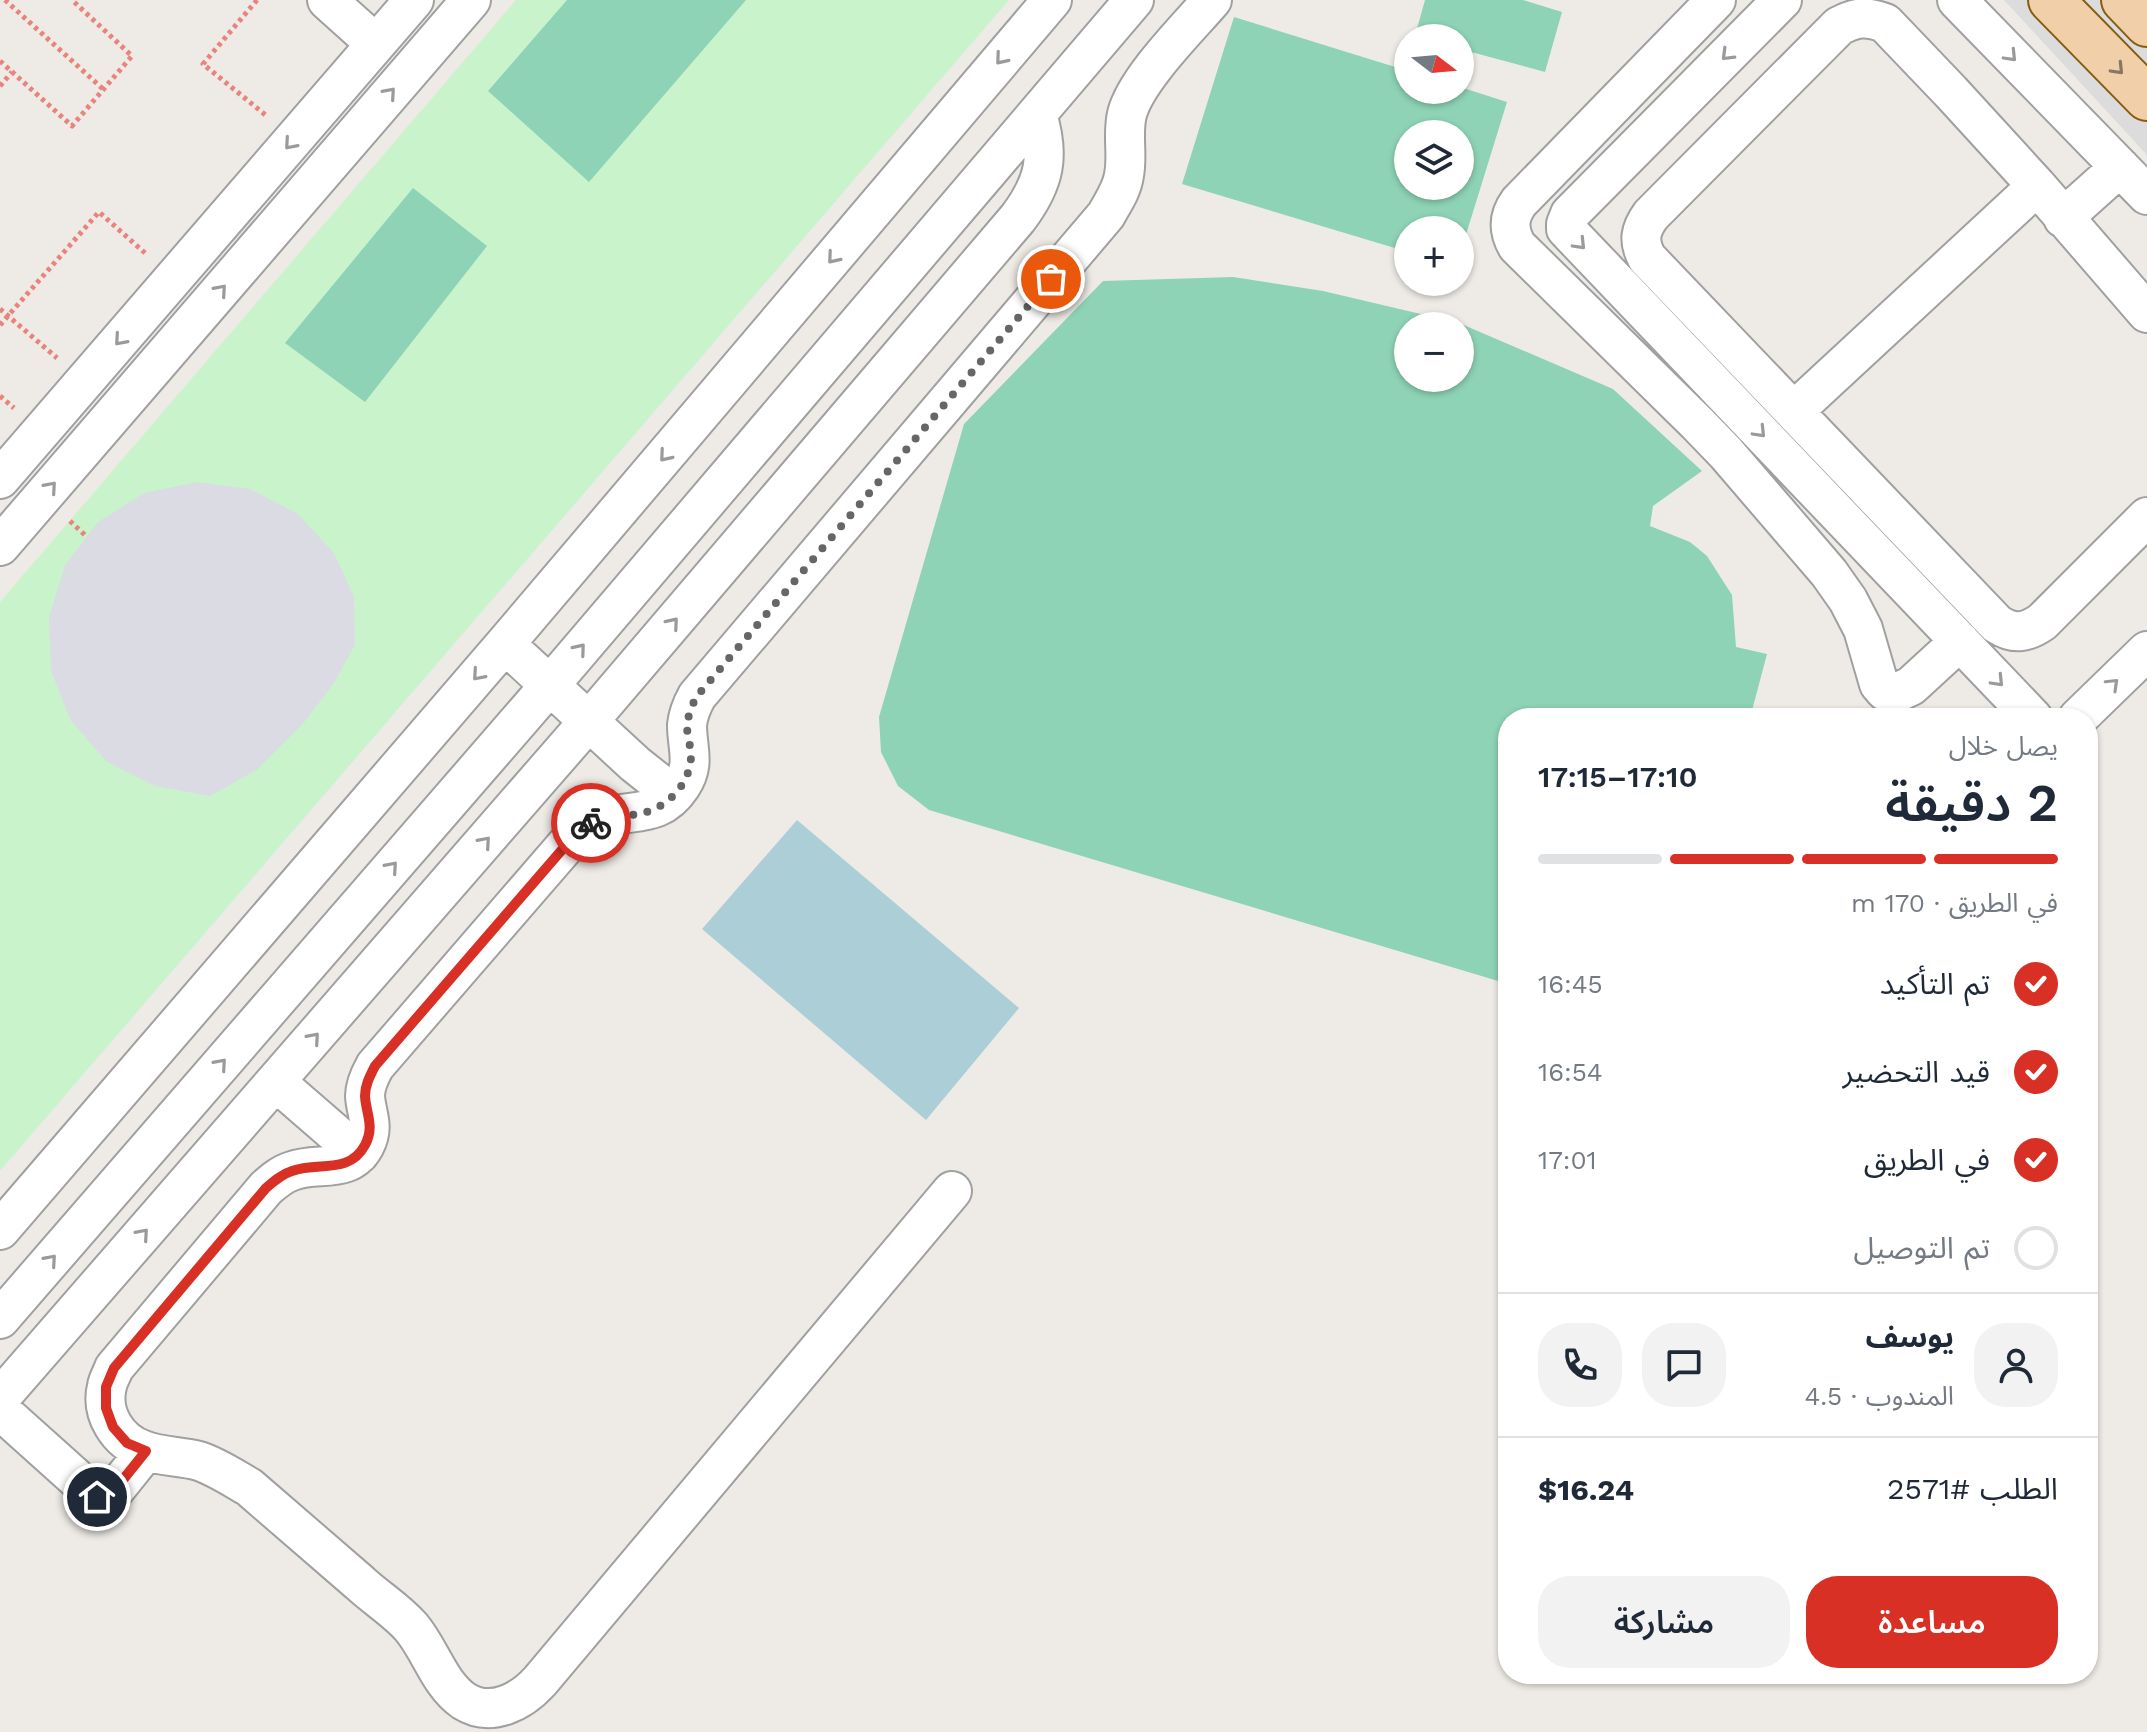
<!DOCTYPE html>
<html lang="ar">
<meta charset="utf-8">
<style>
:root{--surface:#fff;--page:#f2f2f3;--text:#1f2937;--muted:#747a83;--line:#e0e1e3;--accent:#d93025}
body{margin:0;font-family:"Work Sans","Noto Sans Arabic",sans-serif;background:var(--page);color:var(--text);direction:rtl;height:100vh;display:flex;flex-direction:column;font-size:30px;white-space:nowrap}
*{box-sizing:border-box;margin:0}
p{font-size:26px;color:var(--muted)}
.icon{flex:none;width:44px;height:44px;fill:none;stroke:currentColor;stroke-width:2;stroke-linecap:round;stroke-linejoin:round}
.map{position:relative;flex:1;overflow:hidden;direction:ltr}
.drawer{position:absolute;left:1498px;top:708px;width:600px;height:976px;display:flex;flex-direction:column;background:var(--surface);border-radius:32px;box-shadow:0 2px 6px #0004;direction:rtl}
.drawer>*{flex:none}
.needle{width:52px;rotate:106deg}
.tools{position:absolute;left:1394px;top:24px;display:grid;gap:16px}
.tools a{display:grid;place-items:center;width:80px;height:80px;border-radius:50%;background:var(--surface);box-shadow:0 2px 6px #0004;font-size:40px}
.pin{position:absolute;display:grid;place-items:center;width:68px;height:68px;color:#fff;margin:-34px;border:4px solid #fff;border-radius:50%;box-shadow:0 2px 8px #0007}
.courier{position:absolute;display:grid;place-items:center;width:80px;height:80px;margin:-40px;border:6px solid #d93025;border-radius:50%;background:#fff;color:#222;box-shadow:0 2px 10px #0007}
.summary em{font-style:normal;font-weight:600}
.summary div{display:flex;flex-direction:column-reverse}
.summary{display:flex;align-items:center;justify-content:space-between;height:136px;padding:0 40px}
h1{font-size:52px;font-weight:600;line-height:60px}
.bar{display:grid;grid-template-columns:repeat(4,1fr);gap:12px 8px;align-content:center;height:96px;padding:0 40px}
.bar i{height:10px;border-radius:6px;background:var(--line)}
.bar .selected{background:var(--accent)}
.bar p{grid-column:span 4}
.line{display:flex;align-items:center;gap:20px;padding:0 40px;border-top:2px solid var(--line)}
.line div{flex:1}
.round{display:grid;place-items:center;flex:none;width:84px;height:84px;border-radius:32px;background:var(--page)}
ol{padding:0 40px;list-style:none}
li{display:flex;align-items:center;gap:24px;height:88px}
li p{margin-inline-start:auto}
li .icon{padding:8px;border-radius:50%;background:var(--accent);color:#fff;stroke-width:4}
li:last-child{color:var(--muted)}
li i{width:44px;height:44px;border:4px solid var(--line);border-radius:50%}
.action{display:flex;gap:16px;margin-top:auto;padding:16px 40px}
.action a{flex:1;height:92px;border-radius:32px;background:var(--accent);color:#fff;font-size:32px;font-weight:600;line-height:92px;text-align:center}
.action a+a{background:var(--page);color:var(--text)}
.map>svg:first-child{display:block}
.residential{fill:#dddcdc}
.park{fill:#c9f3cb}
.pitch{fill:#8ed3b6;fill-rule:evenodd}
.plaza{fill:#dbdbe4}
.water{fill:#acced6}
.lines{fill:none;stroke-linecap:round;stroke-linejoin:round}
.minor-casing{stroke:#a0a0a0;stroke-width:42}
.major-casing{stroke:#865c13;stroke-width:48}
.path{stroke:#e8847d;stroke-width:5;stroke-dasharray:4 4;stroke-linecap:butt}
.minor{stroke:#fff;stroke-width:38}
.major{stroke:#f0cfa9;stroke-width:44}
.oneway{stroke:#9a9a9a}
.oneway2{stroke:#887764}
.done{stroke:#676665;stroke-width:8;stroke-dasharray:0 14.4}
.route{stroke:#d93025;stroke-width:10}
</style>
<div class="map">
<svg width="2147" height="1732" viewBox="0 0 2147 1732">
<rect width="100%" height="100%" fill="#eeebe6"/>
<path class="residential" d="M2004,0h143v155z"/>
<path class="park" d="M516,0h493l-1009,1171v-569z"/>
<path class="pitch" d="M567,0h179l-157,182 -101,-91z
M1425,0h98l39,12 -17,60 -85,-23v-11h-37l-8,-2z
M1234,17l174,54v19h52v-3l47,15 -47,152v-24h-52v22l-226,-68zM1460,134v52h-52v-52z
M413,188l74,58 -122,156 -80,-59z
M1233,277l90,14 136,32 154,66 89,82 -49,35 -3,20 40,16 17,14 25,39 4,52 31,7 -17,64h-242v266l-579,-174 -31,-24 -17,-34 -2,-35 85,-293 139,-143zM1460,326v52h-52v-52z"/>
<path class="plaza" d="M197,482l53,7 48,25 36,39 20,44 1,48 -21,38 -32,42 -44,44 -48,27 -55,-10 -48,-24 -36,-41 -20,-50 -2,-54 16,-52 33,-43 46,-29z"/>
<path class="water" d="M797,820l222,188 -93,112 -224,-191z"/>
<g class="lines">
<g class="minor-casing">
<path id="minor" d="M327,0l49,44
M1716,0l-197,202c-11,15 -11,28 -2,44l180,177 29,30 103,120 19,27 15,29 16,55 6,7 9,3 17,-8 49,-45
M1782,0l-212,214 -4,10v5l467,489
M1957,0l190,195
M2063,218l57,-51
M2147,313l-110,-127 -86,-94 -66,-69c-19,-7 -29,-6 -46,3l-188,189c-11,15 -13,26 -4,43l350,366c17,11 29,9 45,-2l105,-105
M1794,411l243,-225
M0,479l414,-479
M0,546l471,-546
M505,644l130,120 39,31
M2078,718l69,-67
M276,1082l83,72
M952,1191l-412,490c-19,21 -49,37 -76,20 -25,-17 -34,-52 -53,-74 -15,-17 -35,-29 -51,-44 -37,-32 -74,-64 -111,-96 -16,-9 -32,-20 -50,-26 -18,-5 -38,-4 -56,-11 -25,-9 -43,-36 -36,-64 1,-6 5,-12 7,-18l152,-180c8,-7 16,-14 26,-17 26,-10 57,4 73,-26 10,-19 1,-31 0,-49 0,-11 5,-21 10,-30l192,-222c10,-11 21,-21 36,-26 30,-10 56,1 78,-32 15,-22 6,-37 6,-61 1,-10 5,-20 10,-29l409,-481c7,-13 16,-25 18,-40 4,-20 -2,-41 3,-61 9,-35 61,-86 85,-114
M0,1230l505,-586 547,-644
M0,1319l550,-634 584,-685
M0,1398l589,-677 429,-503c27,-36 32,-62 19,-104
M0,1410l97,87 6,2 6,-2 37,-46"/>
</g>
<g class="major-casing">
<path id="major" d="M2051,0l96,98
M2124,0l23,24"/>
</g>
<path class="path" d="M5,0l98,89
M257,0l-54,64 65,53
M0,61l72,65 60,-70 -60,-56
M0,86l12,-14
M0,309l57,49
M0,325l99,-113 46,41
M0,396l14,12
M70,521l17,16"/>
<use href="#minor" class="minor"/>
<use href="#major" class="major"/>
</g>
<defs><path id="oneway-chevron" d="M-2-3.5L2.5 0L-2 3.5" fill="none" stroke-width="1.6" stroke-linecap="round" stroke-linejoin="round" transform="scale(2)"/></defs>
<g class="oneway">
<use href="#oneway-chevron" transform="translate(1727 55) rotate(135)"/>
<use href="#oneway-chevron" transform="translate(2011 56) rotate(46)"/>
<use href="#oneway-chevron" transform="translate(1001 59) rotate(130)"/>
<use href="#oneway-chevron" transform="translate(390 93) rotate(-49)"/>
<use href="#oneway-chevron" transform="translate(290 144) rotate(131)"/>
<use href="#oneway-chevron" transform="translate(1580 244) rotate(46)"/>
<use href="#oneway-chevron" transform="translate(833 258) rotate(130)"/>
<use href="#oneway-chevron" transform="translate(221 290) rotate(-49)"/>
<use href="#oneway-chevron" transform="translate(120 340) rotate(131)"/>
<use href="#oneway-chevron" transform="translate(1760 432) rotate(46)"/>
<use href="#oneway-chevron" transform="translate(665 456) rotate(130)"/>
<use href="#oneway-chevron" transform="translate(51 487) rotate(-49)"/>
<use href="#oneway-chevron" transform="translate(673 623) rotate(-50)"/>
<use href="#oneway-chevron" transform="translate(580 649) rotate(-50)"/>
<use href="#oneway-chevron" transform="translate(478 675) rotate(131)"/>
<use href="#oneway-chevron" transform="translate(1998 681) rotate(46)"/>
<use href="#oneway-chevron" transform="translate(2113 684) rotate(-44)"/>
<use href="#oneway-chevron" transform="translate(485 842) rotate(-49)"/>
<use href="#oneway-chevron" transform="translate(392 867) rotate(-49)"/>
<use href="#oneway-chevron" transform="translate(314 1038) rotate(-49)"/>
<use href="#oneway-chevron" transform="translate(221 1064) rotate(-49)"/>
<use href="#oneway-chevron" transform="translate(143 1234) rotate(-49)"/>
<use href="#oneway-chevron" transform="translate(51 1260) rotate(-49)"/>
</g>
<use class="oneway2" href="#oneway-chevron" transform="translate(2118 69) rotate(46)"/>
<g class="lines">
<path class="done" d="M591,823c19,-8 41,-5 61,-13 21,-9 38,-29 39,-53 0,-11 -4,-21 -4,-31 1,-11 5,-21 10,-30l354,-417"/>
<path class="route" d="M97,1497l6,2 6,-2 37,-46 -19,-8 -14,-16 -7,-19v-21l8,-19 152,-180c8,-7 16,-14 26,-17 26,-10 57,4 73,-26 10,-19 1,-31 0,-49 0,-11 5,-20 10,-30l192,-222 11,-12 13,-9"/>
</g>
</svg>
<div class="tools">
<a><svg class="needle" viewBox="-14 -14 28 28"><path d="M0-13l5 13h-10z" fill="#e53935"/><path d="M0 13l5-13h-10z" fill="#747a83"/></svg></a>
<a><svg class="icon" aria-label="layers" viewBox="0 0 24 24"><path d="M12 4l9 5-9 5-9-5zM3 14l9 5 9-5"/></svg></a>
<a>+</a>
<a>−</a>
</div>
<div class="pin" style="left:1051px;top:279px;background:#ea580c"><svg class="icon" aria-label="bag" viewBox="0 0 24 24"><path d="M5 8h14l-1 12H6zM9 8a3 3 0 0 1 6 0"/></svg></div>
<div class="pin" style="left:97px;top:1497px;background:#1f2937"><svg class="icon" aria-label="home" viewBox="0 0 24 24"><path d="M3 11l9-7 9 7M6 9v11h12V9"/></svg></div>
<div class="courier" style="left:591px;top:823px"><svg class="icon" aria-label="bike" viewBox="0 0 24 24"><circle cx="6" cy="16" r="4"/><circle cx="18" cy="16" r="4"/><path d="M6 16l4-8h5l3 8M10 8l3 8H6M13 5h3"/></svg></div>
<section class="drawer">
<div class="summary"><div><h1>2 دقيقة</h1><p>يصل خلال</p></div><em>17:10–17:15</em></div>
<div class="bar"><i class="selected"></i><i class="selected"></i><i class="selected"></i><i></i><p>في الطريق · 170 m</p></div>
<ol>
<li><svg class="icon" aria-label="check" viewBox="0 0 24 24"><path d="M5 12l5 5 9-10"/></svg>تم التأكيد<p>16:45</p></li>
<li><svg class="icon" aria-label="check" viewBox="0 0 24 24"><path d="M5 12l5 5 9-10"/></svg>قيد التحضير<p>16:54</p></li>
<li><svg class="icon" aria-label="check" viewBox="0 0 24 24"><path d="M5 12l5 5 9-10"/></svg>في الطريق<p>17:01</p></li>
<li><i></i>تم التوصيل</li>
</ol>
<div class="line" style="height:144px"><a class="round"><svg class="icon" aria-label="person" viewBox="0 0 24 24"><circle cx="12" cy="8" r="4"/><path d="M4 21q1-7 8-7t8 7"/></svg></a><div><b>يوسف</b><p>المندوب · 4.5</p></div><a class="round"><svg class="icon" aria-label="chat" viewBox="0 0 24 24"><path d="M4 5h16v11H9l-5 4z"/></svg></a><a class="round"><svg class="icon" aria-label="phone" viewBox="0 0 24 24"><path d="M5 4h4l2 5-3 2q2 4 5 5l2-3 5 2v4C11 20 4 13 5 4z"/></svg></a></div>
<div class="line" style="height:104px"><div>الطلب #2571</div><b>$16.24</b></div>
<div class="action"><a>مساعدة</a><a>مشاركة</a></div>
</section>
</div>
